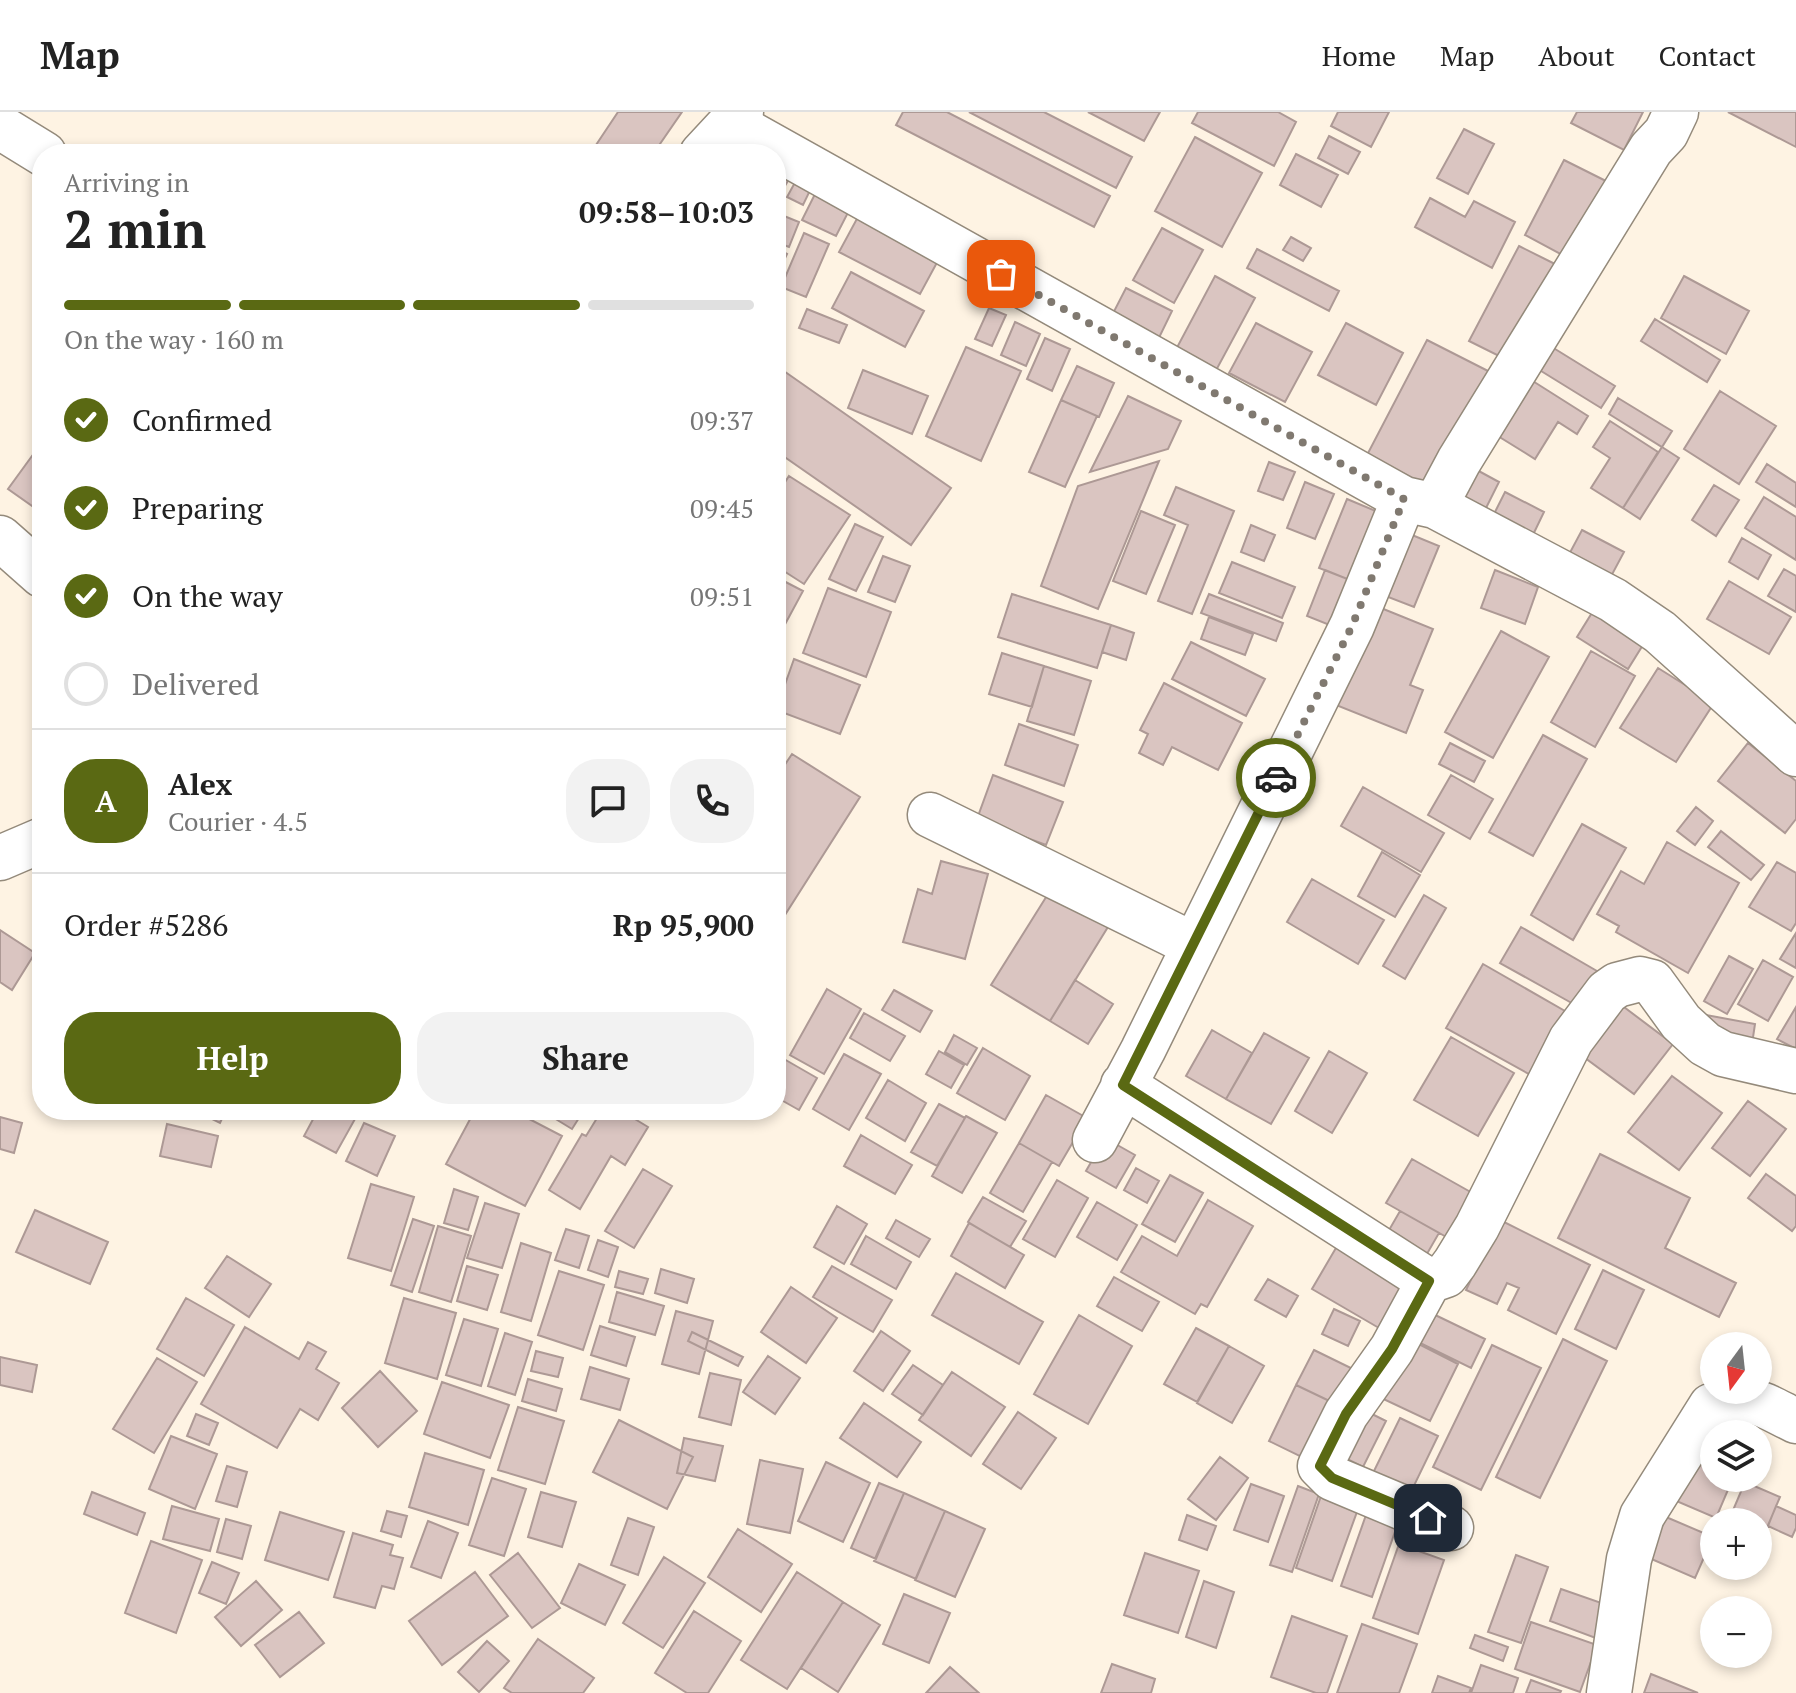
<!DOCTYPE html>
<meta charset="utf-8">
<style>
:root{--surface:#fff;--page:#f2f2f2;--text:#222;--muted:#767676;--line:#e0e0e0;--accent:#5a6913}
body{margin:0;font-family:"PT Serif",serif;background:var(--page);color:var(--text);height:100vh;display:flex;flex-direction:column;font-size:30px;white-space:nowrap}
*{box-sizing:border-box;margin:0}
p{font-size:26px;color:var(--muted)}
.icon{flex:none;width:44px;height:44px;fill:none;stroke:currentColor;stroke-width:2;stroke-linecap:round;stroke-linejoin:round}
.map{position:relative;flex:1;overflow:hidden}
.sheet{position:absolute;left:32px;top:32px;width:754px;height:976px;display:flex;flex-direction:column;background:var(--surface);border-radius:32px;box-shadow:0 4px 12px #0003}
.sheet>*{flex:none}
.needle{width:52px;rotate:195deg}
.buttons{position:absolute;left:1700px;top:1220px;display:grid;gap:16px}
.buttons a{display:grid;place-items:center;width:72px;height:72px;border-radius:50%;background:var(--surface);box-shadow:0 4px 12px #0003;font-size:40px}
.pin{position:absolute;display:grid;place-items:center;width:68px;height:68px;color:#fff;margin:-34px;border-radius:16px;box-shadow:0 4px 12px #0006}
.courier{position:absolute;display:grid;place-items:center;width:80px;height:80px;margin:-40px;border:6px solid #5a6913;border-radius:50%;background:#fff;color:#222;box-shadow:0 2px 10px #0007}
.overview em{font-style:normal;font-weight:600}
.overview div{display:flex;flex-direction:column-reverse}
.overview{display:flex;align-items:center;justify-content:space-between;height:136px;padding:0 32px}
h1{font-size:52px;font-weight:600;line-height:60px}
.bar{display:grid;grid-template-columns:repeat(4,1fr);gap:12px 8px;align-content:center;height:96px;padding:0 32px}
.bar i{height:10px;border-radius:6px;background:var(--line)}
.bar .current{background:var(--accent)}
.bar p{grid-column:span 4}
.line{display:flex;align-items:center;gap:20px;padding:0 32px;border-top:2px solid var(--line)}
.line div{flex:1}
.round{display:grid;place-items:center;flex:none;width:84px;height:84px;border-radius:32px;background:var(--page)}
ol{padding:0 32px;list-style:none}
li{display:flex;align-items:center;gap:24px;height:88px}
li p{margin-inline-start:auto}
li .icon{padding:8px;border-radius:50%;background:var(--accent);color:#fff;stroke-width:4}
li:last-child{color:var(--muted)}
li i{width:44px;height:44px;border:4px solid var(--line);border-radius:50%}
.button{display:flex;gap:16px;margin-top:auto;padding:16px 32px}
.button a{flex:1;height:92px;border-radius:32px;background:var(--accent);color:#fff;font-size:32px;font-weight:600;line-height:92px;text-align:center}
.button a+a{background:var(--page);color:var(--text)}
header{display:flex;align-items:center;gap:48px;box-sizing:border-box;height:112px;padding:0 40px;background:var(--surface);border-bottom:2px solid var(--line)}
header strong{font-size:38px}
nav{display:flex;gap:44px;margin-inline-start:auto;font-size:28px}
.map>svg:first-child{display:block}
.building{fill:#dac5c1;stroke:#ad9995;stroke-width:2}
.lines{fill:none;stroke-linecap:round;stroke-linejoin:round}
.street-casing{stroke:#948a7b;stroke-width:47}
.secondary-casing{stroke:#948a7b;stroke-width:47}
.street{stroke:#fff;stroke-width:44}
.secondary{stroke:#fff;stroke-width:44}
.done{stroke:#807970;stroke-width:8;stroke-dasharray:0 14.4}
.route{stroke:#5a6913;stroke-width:10}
</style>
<header>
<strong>Map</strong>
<nav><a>Home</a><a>Map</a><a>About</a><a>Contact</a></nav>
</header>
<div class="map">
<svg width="1796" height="1581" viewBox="0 0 1796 1581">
<rect width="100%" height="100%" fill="#fef3e3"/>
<path class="building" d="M618,0h64l-29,42h-63z
M903,0h44l163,84 -16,31 -198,-102z
M969,0h75l88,45 -16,31z
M1088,0h72l-16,29z
M1198,0h80l18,10 -22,44 -82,-43z
M1338,0h51l-18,35 -40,-21z
M1577,0h66l-19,38 -53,-27z
M1728,0h68v35z
M1464,17l30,15 -26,50 -31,-16z
M1329,24l31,16 -12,22 -30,-16z
M1195,25l67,36 -40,74 -67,-36z
M1296,42l42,21 -17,32 -41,-22z
M776,46l21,8 -20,33 -1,-1z
M1564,48l44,22 -40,76 -43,-23z
M804,54l14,8 -15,31 -16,-8z
M823,66l34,17 -21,41 -34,-16z
M1430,86l35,19 9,-16 41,21 -23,46 -77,-41z
M866,90l81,42 -27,50 -81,-42z
M784,104l15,6 -10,25 -13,-5v-8z
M1162,116l41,22 -29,53 -41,-23z
M804,121l25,11 -23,53 -25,-10z
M1291,125l20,11 -8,13 -20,-11z
M1519,134l38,19 -50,95 -38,-19z
M776,136l11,6 -11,23z
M1257,137l82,42 -10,20 -82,-43z
M851,160l73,39 -19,36 -73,-39z
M1215,164l40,22 -42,78 -40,-21z
M1684,164l65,35 -23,43 -65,-36z
M1126,176l46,23 -18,37 -47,-23z
M989,196l17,7 -14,31 -17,-7z
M807,197l40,16 -8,18 -40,-15z
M1655,207l65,41 -13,22 -66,-41z
M1015,210l25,12 -14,32 -25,-11z
M1256,211l56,29 -27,50 -56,-29z
M1346,211l57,30 -27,52 -58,-30z
M1045,226l25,11 -18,42 -25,-12z
M1427,228l67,34 -60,115 -67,-34z
M1547,232l68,42 -14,22 -68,-42z
M966,235l55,24 -40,90 -55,-25z
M1077,254l37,17 -15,34 -38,-17z
M781,257l170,119 -40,57 -135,-94v-76z
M863,258l65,26 -16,38 -64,-26z
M1528,266l60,38 -11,18 -19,-12 -23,37 -42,-26z
M1720,279l56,35 -37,58 -55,-35z
M1128,284l53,25 -13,28 -78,23z
M1618,286l54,33 -10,16 -53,-33z
M1061,288l36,16 -32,71 -36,-15z
M1610,309l48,31 -35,56 -32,-20 19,-30 -17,-11z
M40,333l2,2v66l-34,-24z
M1662,335l17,11 -39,61 -17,-11z
M1159,349l-61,148 -57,-23 37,-100z
M1269,350l26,10 -12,28 -25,-9z
M1464,351l35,19 -17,34 -36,-19z
M1767,352l29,19v24l-40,-25z
M789,364l61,39 -46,69 -28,-18v-70z
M1305,370l29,12 -19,45 -28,-11z
M1714,373l25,15 -23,36 -24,-16z
M1176,375l58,24 -42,103 -34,-13 30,-76 -24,-10z
M1505,380l39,20 -14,29 -39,-21z
M1764,385l32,20v43l-51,-32z
M1347,387l43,18 -30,67 -41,-16z
M1141,399l34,14 -29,69 -33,-13z
M855,412l28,13 -27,54 -27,-12z
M1251,413l24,10 -11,26 -23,-9z
M1395,416l44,18 -25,61 -44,-17z
M1582,418l42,22 -16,30 -42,-22z
M1742,426l29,17 -13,24 -29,-17z
M883,444l27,10 -15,36 -27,-10z
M1232,450l63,25 -13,31 -63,-25z
M1784,457l12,7v36l-28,-16z
M1325,458l35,14 -18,46 -35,-14z
M1495,458l43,17 -13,37 -44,-16z
M776,465l27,14 -27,50z
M1729,469l62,36 -22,37 -62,-35z
M828,476l63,24 -25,65 -63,-24z
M1012,482l99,31 -14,43 -99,-31z
M1209,482l74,29 -7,18 -75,-28z
M1376,494l57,23 -23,56 13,5 -17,43 -70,-28z
M1595,496l51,32 -18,29 -51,-32z
M1209,505l44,17 -8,21 -44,-16z
M1111,513l23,8 -8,27 -24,-8z
M1501,519l48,26 -56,101 -48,-26z
M1191,530l74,37 -19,37 -74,-37z
M1591,539l44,25 -40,71 -44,-25z
M1002,541l42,13 -12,41 -43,-13z
M794,547l66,26 -20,49 -64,-24z
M1044,554l47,15 -17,54 -47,-14z
M1658,556l56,35 -38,59 -56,-34z
M1164,571l78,40 -24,47 -46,-23 -9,18 -24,-12 9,-19 -8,-4z
M1019,612l59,21 -14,41 -59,-21z
M1543,623l44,24 -54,97 -44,-24z
M1450,631l35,18 -11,21 -35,-18z
M1748,631l48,38v38l-11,14 -67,-52z
M792,642l68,43 -84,132v-151z
M993,663l70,27 -17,43 -69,-26z
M1451,663l42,24 -23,40 -42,-24z
M1363,675l81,46 -23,39 -80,-46z
M1696,695l17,14 -18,24 -18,-14z
M1582,712l44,24 -53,92 -42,-25z
M1721,719l43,34 -13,15 -43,-33z
M1667,730l72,41 -51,90 -72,-41 3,-6 -22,-12 24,-43 23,13z
M1382,740l38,23 -25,42 -37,-21z
M941,749l47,13 -23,85 -62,-17 15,-53 14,5z
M1777,750l19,11v50l-5,8 -42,-24z
M1312,767l72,41 -26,44 -71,-42z
M1053,774l58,36 -61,99 -59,-36z
M1424,783l22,13 -41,71 -22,-13z
M1521,815l76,44 -20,35 -77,-43z
M0,818l35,23 -23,37 -12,-8z
M1796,821v35l-16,-9z
M1729,844l24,13 -26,45 -23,-13z
M1763,848l30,17 -25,44 -30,-17z
M1483,852l89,51 -36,63 -90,-50z
M1075,868l38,24 -25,40 -38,-23z
M827,877l34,20 -37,65 -34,-19z
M894,878l38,21 -12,21 -38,-22z
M1616,889l57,43 -39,50 -57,-42z
M1796,895v42l-19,-10z
M864,901l41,23 -15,25 -40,-23z
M1706,903l49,9 -3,20 -50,-9z
M1212,918l40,23 -26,46 -40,-23z
M1264,921l45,25 -38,66 -45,-25z
M954,923l23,13 -10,17 -22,-13z
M1451,925l63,36 -36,63 -64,-36z
M983,936l47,28 -25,44 -48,-27z
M939,939l25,14 -13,23 -25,-14z
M1329,939l38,22 -35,60 -37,-22z
M844,942l37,20 -32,56 -36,-21z
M777,943l40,23 -18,32 -23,-13z
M1672,964l50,37 -43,57 -51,-38z
M888,968l38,23 -21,38 -39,-23z
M1046,983l41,23 -28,48 -40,-23z
M1748,989l38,28 -36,47 -38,-28z
M939,992l26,14 -28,48 -26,-14z
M194,998h32l-6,13z
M318,998h42l-24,43 -32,-17z
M475,998h37l50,26 -37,70 -79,-42z
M541,998h43l-12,19z
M602,998h18l28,17 -23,38 -14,-9 -31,53 -31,-19 33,-56 4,2z
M966,1004l31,17 -35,60 -30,-17z
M0,1005l22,6 -8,30 -14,-4z
M364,1011l31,13 -18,40 -31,-15z
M167,1012l51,12 -7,31 -51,-11z
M861,1023l51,30 -17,29 -51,-28z
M1105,1026l30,17 -19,33 -30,-17z
M1019,1031l33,19 -29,50 -33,-19z
M1600,1042l90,44 -25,50 71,35 -17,34 -161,-79z
M1412,1047l71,40 -26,44 -71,-40z
M1136,1056l23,13 -12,22 -23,-13z
M643,1057l29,17 -38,62 -29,-17z
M1766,1062l30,22v30l-4,5 -44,-33z
M1170,1063l33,18 -28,49 -33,-18z
M1057,1068l31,18 -33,59 -32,-18z
M371,1072l43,13 -23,74 -43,-13z
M454,1077l24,8 -10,33 -24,-7z
M983,1085l43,24 -16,26 -42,-25z
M1208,1088l45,26 -46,81 -6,-3 -6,10 -74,-42 21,-36 35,20z
M1097,1090l40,23 -20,35 -40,-23z
M485,1091l34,11 -17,54 -35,-10z
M837,1094l30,18 -23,40 -30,-17z
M35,1098l73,32 -18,42 -74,-32z
M1400,1099l39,22 -19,33 -39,-22z
M413,1107l21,7 -22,66 -21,-7z
M896,1108l34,19 -11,18 -33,-19z
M1500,1108l90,45 -34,69 -48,-24 11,-22 -12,-5 -10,21 -31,-14z
M969,1111l55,32 -19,33 -54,-32z
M438,1114l33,10 -20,66 -32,-10z
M566,1117l23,7 -10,32 -24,-8z
M866,1124l45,26 -15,27 -45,-25z
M598,1128l20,7 -10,30 -20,-7z
M1340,1129l79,46 -28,48 -79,-46z
M521,1131l30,10 -20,68 -30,-9z
M227,1144l44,28 -22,33 -44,-29z
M467,1154l31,9 -11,35 -30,-9z
M832,1154l60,34 -19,32 -60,-35z
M661,1157l33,10 -7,24 -32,-10z
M1603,1158l41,20 -28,59 -41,-20z
M559,1159l45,14 -21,65 -45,-15z
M619,1159l29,8 -5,15 -28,-7z
M956,1161l87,49 -24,42 -87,-49z
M1114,1165l45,25 -17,29 -45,-25z
M1268,1167l30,17 -12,21 -31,-17z
M791,1175l46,31 -31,45 -45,-31z
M617,1180l47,14 -9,29 -46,-13z
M186,1186l48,27 -30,51 -47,-27z
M404,1186l52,15 -19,66 -52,-16z
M1334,1197l26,12 -12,25 -26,-12z
M676,1199l37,10 -14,53 -37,-10z
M1429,1200l56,27 -14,29 -57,-28z
M1079,1203l53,31 -44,78 -54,-30z
M464,1207l34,10 -17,57 -35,-11z
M600,1214l35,11 -9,29 -35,-11z
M245,1215l54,32 9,-17 18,10 -10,17 23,14 -21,37 -18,-11 -23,39 -76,-44z
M1196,1216l33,18 -32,56 -33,-18z
M881,1219l29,20 -27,40 -29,-20z
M692,1220l51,25 -5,9 -50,-25z
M505,1221l27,9 -17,53 -27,-9z
M1405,1225l53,27 -28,57 -53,-25z
M1563,1227l44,22 -67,137 -44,-21z
M1492,1233l49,23 -60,122 -48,-23z
M1229,1234l35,20 -32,57 -35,-20z
M1314,1238l45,22 -17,35 -46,-22z
M536,1239l27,7 -5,19 -27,-6z
M768,1244l32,22 -25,36 -32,-22z
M0,1245l37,8 -5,27 -32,-7z
M157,1246l40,24 -43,71 -41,-24z
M913,1253l30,20 -20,30 -31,-21z
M590,1255l39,12 -9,31 -39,-11z
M380,1259l37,40 -39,36 -36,-39z
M952,1260l53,35 -34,49 -52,-36z
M710,1261l31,7 -10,45 -32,-8z
M528,1267l34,10 -6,22 -34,-10z
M442,1270l67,23 -19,53 -66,-24z
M1296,1273l46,22 -28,56 -45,-22z
M864,1291l57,39 -24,35 -57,-39z
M1356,1294l30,15 -23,46 -30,-15z
M518,1295l46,14 -19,63 -47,-14z
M1018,1300l38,26 -35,51 -38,-25z
M196,1302l22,9 -9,22 -22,-9z
M1400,1306l38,18 -29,60 -38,-19z
M619,1308l74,37 -26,52 -74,-37z
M1704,1315l16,7h-6v44h19l-17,40 -42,-18z
M171,1324l46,18 -22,55 -46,-20z
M684,1326l39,8 -8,35 -38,-8z
M425,1341l59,17 -16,55 -59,-18z
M1220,1345l28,21 -32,42 -28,-21z
M760,1348l43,9 -13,64 -43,-9z
M826,1350l44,21 -27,59 -45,-21z
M227,1354l20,6 -10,35 -21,-6z
M492,1366l34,11 -22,67 -35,-11z
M1745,1370l35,15 -22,52v-27h-30z
M879,1371l25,10 -28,66 -25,-11z
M1251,1372l33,12 -16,46 -34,-12z
M1298,1374l21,8 -27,78 -22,-7z
M92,1380l53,21 -8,22 -53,-21z
M541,1380l35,10 -14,45 -34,-10z
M904,1381l41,18 -29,68 -42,-18z
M1321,1384l37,13 -26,72 -36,-13z
M172,1394l47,13 -9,32 -47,-12z
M1776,1394l20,9v13l-4,9 -24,-11z
M387,1399l20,5 -6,21 -20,-6z
M945,1399l40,18 -30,68 -40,-17z
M280,1400l64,20 -16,48 -63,-20z
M1187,1403l29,11 -9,24 -28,-10z
M1366,1403l31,11 -25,71 -31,-11z
M1666,1405l47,20 -18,41 -46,-20z
M628,1406l26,9 -16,48 -27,-10z
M226,1407l25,7 -9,33 -25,-7z
M428,1409l30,12 -17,45 -30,-11z
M738,1417l54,35 -31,48 -53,-35z
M353,1421l40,12 -3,10 13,3 -9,31 -12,-3 -7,22 -41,-11z
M151,1429l51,19 -26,73 -51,-20z
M1399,1432l45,16 -26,74 -45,-16z
M518,1441l42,55 -28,20 -42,-53z
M1145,1441l54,18 -21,62 -54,-18z
M1516,1443l32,12 -27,76 -33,-11z
M664,1445l41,26 -42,65 -40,-25z
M212,1450l27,11 -13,31 -27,-11z
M579,1452l46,21 -20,40 -44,-22z
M475,1460l33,44 -66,49 -33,-44z
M797,1460l46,30 -56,87 -46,-29z
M256,1469l26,29 -41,36 -26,-29z
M1204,1469l30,11 -18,56 -30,-11z
M1561,1477l52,18 -12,33 -51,-19z
M904,1482l46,19 -21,50 -46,-19z
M843,1490l37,23 -42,67 -37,-24z
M694,1499l47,30 -33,52h-21l-32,-20z
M299,1500l25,31 -44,34 -25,-32z
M1292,1504l55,20 -20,57h-11l-45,-16z
M1531,1510l66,23 -17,47 -65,-23z
M1362,1512l55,20 -18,49h-62z
M1475,1523l33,12 -5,14 -33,-13z
M538,1527l56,39 -11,15h-71l-8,-5z
M487,1529l22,20 -30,31 -21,-20z
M1112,1552l43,15 -4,14h-50z
M1481,1553l37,13 -5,15h-42z
M950,1555l29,26h-53z
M1651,1562l47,19h-54z
M1438,1564l33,12 -2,5h-37z
M1531,1568l30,11 -1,2h-34z"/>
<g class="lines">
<g class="street-casing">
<path id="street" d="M733,12l671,375 31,7 178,94 47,32 136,122
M0,15l44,27
M1435,394l24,-45 192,-312 15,-16 10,-21
M0,426l42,37
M930,703l264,130
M1123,973l306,196 17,-6 9,-12 22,-36 94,-187 36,-48 10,-7 23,-6 12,3 29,40 24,22 18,10 73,17
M1095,1028l48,-90 209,-424 52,-127
M1429,1169l-37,68 -46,65 -26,52 12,12 119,50
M1609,1581l20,-134 13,-43 69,-110c37,-15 52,-1 85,15"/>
</g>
<g class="secondary-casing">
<path id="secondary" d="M702,42l39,-42
M0,746l42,-18"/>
</g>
<use href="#street" class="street"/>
<use href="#secondary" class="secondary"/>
</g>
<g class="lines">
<path class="done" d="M1001,162l403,225 -52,127 -76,152"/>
<path class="route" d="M1276,666l-153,307 306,196 -37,68 -46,65 -26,52 12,12 96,40"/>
</g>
</svg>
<div class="buttons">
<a><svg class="needle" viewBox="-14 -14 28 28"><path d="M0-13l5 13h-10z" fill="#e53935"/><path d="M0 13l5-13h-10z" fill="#767676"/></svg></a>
<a><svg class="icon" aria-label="layers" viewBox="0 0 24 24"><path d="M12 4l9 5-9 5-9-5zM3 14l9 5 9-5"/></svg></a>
<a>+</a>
<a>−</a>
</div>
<div class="pin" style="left:1001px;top:162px;background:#ea580c"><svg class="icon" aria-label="bag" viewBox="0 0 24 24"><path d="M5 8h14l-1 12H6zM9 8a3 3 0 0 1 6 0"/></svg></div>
<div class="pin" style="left:1428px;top:1406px;background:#1f2937"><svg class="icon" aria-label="home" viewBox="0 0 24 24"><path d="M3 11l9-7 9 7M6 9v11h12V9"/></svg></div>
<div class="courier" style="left:1276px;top:666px"><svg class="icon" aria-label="car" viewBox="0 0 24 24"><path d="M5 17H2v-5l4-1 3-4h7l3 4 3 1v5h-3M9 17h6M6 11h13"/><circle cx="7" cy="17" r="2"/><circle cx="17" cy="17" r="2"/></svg></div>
<section class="sheet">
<div class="overview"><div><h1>2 min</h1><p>Arriving in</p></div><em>09:58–10:03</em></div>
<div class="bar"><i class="current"></i><i class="current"></i><i class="current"></i><i></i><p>On the way · 160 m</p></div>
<ol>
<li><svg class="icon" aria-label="check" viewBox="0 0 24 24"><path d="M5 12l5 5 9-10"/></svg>Confirmed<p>09:37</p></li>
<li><svg class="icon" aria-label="check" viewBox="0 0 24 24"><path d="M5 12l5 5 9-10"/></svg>Preparing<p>09:45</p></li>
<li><svg class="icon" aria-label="check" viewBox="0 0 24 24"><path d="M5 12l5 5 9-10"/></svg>On the way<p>09:51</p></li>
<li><i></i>Delivered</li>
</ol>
<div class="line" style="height:144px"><b class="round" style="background:var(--accent);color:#fff">A</b><div><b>Alex</b><p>Courier · 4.5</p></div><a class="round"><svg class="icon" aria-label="chat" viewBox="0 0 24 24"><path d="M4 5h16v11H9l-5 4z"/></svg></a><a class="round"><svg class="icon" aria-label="phone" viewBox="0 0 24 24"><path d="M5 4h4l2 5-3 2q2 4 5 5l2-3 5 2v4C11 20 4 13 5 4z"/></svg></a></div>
<div class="line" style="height:104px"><div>Order #5286</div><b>Rp 95,900</b></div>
<div class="button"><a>Help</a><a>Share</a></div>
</section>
</div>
